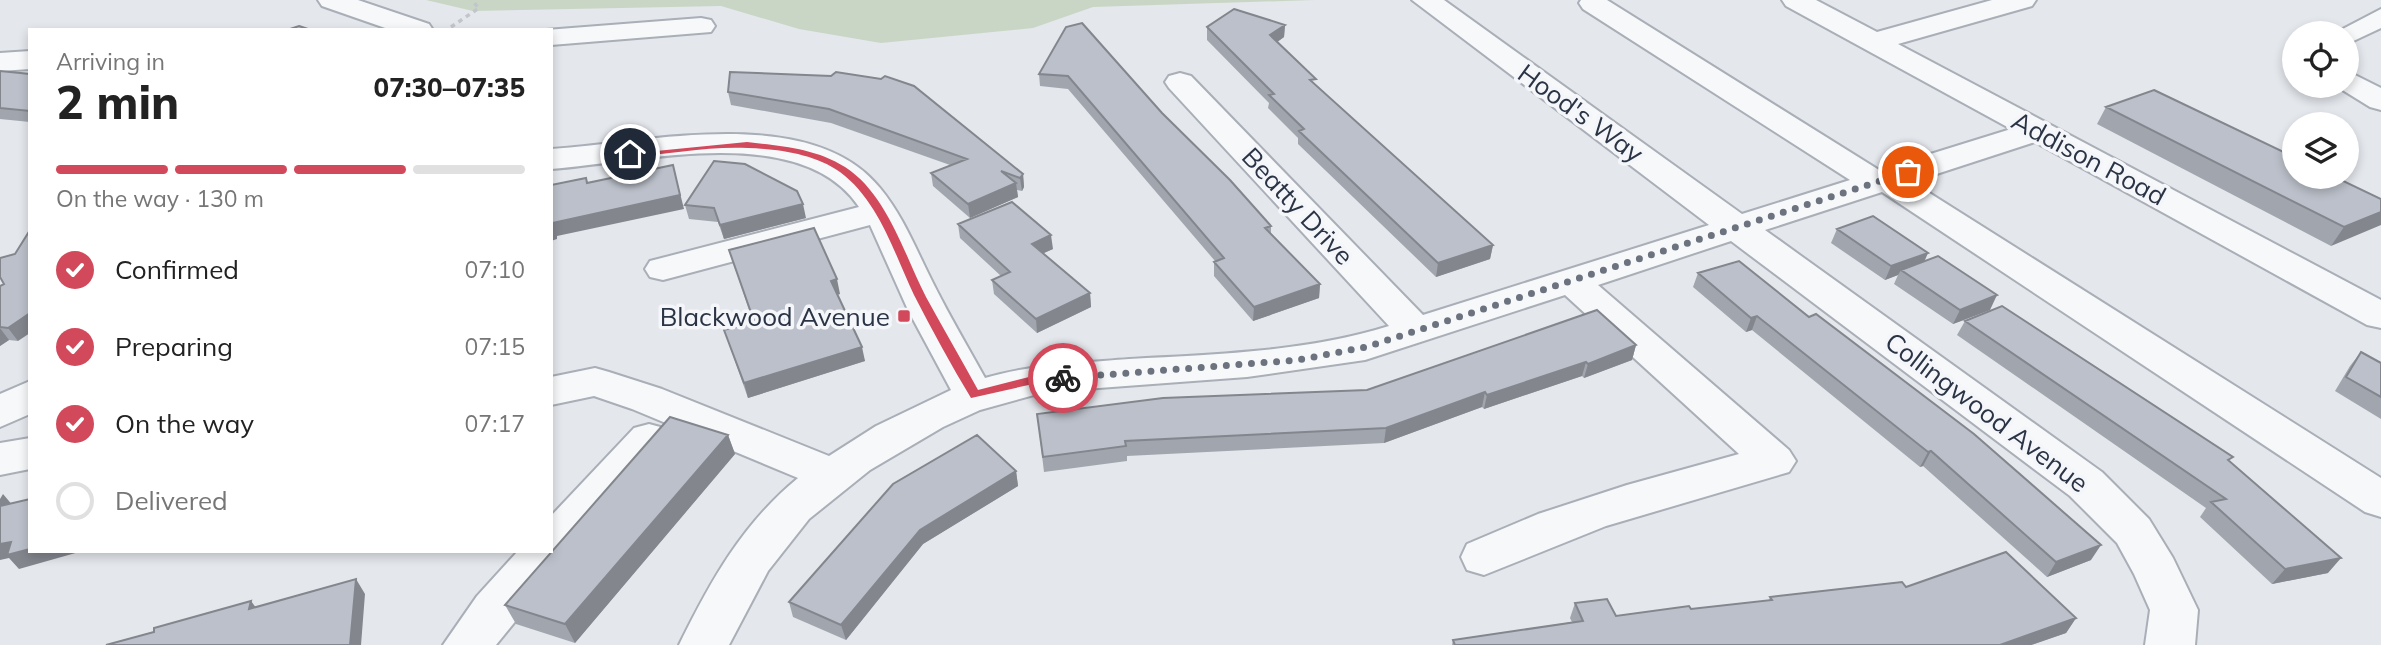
<!DOCTYPE html>
<meta charset="utf-8">
<style>
:root{--surface:#fff;--page:#f2f2f2;--text:#222;--muted:#767676;--line:#e0e0e0;--accent:#d1495b}
body{margin:0;font-family:Mulish,sans-serif;background:var(--page);color:var(--text);height:100vh;display:flex;flex-direction:column;font-size:26px;white-space:nowrap}
*{box-sizing:border-box;margin:0}
p{font-size:23px;color:var(--muted)}
.icon{flex:none;width:38px;height:38px;fill:none;stroke:currentColor;stroke-width:2;stroke-linecap:round;stroke-linejoin:round}
.map{position:relative;flex:1;overflow:hidden}
.panel{position:absolute;left:28px;top:28px;width:525px;height:525px;display:flex;flex-direction:column;background:var(--surface);border-radius:0px;box-shadow:0 4px 10px #0003}
.panel>*{flex:none}
.controls{position:absolute;left:2282px;top:21px;display:grid;gap:14px}
.controls a{display:grid;place-items:center;width:77px;height:77px;border-radius:50%;background:var(--surface);box-shadow:0 4px 10px #0003;font-size:35px}
.pin{position:absolute;display:grid;place-items:center;width:60px;height:60px;color:#fff;margin:-30px;border:4px solid #fff;border-radius:50%;box-shadow:0 2px 7px #0007}
.courier{position:absolute;display:grid;place-items:center;width:70px;height:70px;margin:-35px;border:5px solid #d1495b;border-radius:50%;background:#fff;color:#222;box-shadow:0 2px 9px #0007}
.summary em{font-style:normal;font-weight:800}
.summary div{display:flex;flex-direction:column-reverse}
.summary{display:flex;align-items:center;justify-content:space-between;height:119px;padding:0 28px}
h1{font-size:46px;font-weight:800;line-height:52px}
.bar{display:grid;grid-template-columns:repeat(4,1fr);gap:10px 7px;align-content:center;height:84px;padding:0 28px}
.bar i{height:9px;border-radius:5px;background:var(--line)}
.bar .on{background:var(--accent)}
.bar p{grid-column:span 4}
ol{padding:0 28px;list-style:none}
li{display:flex;align-items:center;gap:21px;height:77px}
li p{margin-inline-start:auto}
li .icon{padding:7px;border-radius:50%;background:var(--accent);color:#fff;stroke-width:4}
li:last-child{color:var(--muted)}
li i{width:38px;height:38px;border:4px solid var(--line);border-radius:50%}
.map>svg:first-child{display:block}
.green{fill:#c9d6c5}
.lines{fill:none;stroke-linecap:round;stroke-linejoin:round}
.minor-casing{stroke:#a9aeb7;stroke-width:4}
.path{stroke:#c2c5cb;stroke-width:3.5;stroke-dasharray:4.5 4.5;stroke-linecap:butt}
.minor{fill:#f7f8fa;fill-rule:evenodd}
.wall{fill:#a1a5ae}
.shaded-wall{fill:#83868d}
.building{fill:#bbc0ca;stroke:#83868d;stroke-width:2}
.route{fill:#d1495b}
.done{stroke:#6c737f;stroke-width:7;stroke-dasharray:0 12.6}
.poi-dot{fill:#d1495b;stroke:#f4f6f9;stroke-width:2.5}
.labels{text-anchor:middle;dominant-baseline:central;stroke-width:7;stroke-linejoin:round;paint-order:stroke}
.street-label{font-size:26px;fill:#2b3445;stroke:#f4f6f9}
.poi-label{font-size:26px;fill:#2b3445;stroke:#f4f6f9;text-anchor:end}
</style>
<div class="map">
<svg width="2381" height="645" viewBox="0 0 2381 645">
<rect width="100%" height="100%" fill="#e4e7ec"/>
<path class="green" d="M426,0h888l-221,7 -60,21 -152,15 -82,-14 -78,-23 -248,5z"/>
<g class="lines">
<g class="minor-casing">
<path id="minor" d="M318,0h40l71,24 4,6h-42l-69,-24z
M1412,0h32l298,214 108,-34 -267,-171 -4,-6 2,-3h26l272,170 132,-41 -225,-123 -4,-6h34l61,32 115,-32h44l-4,6 -134,38 483,256v28l-14,-3 -332,-183 -123,40 469,296v39l-16,-5 -483,-320 -117,38 337,242 47,47 24,39 25,52 -3,35h-50l5,-35 -16,-36 -17,-31 -47,-47 -339,-255 -133,44 191,165 7,11 -7,11 -183,54 -122,49 -17,-5 -6,-13 6,-13 71,-30 89,-29 112,-31 -174,-159 -200,65 -118,17 -202,15 -65,18 -37,17 -73,43 -61,49 -41,52 -39,74h-50c31,-63 63,-121 119,-167l-166,-69 -38,-13 -43,9v-28l44,-9 14,4 53,17 167,67 47,-30 75,-36 -43,-80 -38,-85 -207,55 -13,-3 -5,-8 5,-8 209,-54c-58,-87 -220,-44 -308,-38v-20c95,-6 260,-47 329,39 24,29 37,64 54,97 16,32 34,62 51,93 48,-14 95,-15 144,-19 86,-5 178,-7 260,-33l-220,-238 -4,-6 4,-6 11,-3 11,3 232,239 286,-90z
M2381,9v19l-34,16v-11h-12z
M701,18l10,2 4,6 -4,6 -160,13v-15h-5z
M30,51v18l-30,2v-18z
M2347,71l34,17v22l-11,-3 -34,-21h11z
M30,381v33l-30,13v-33z
M649,424l15,4 6,11 -6,11 -99,110 -69,85h-53l34,-49 41,-45h33v-35l83,-88z
M30,438v31l-30,6v-32z"/>
</g>
<path class="path" d="M451,27l28,-19 -8,-8"/>
<use href="#minor" class="minor"/>
</g>
<path class="wall" d="M1285,25l-1,12 -7,5 39,43 177,160 -3,14 -54,18 -138,-133v-6l-30,-30 1,-5 -62,-63v-13z
M1066,27l96,86 109,113v7l49,51 -1,14 -66,23 -39,-45v-14l1,-1 -147,-172 -28,-3 -1,-12z
M0,71l30,3v48l-30,-3z
M730,72l293,102 1,13 -2,4 -5,-1 1,7 -48,21 -37,-32 -2,-13 19,-8 -119,-42 -100,-18 -3,-13z
M2106,107l275,92 -50,47 -234,-122z
M685,205l121,13 -82,21 -6,-17 -29,-3z
M958,224l95,25 -10,4 47,40 1,14 -54,26 -43,-39 -2,-14 9,-4 -41,-38z
M1837,229l88,32 65,49 -37,14 -59,-40 4,-9 -13,5 -54,-37z
M729,250l111,44 -3,1 28,66 -117,37 -24,-68 29,-8z
M15,254l3,87 -9,-1 -9,6v-60l4,-2z
M1698,273l111,44 282,243 -44,17 -124,-111 -3,1 -168,-137 -6,2 -53,-45z
M1965,321l265,141 98,111 -56,11 -72,-67 6,-9 -249,-173z
M1636,345l-4,15 -48,18 -2,-2 -98,33 -2,-2 -98,36 -257,13v5l-83,11 -7,-58 330,-24z
M2361,352l20,11v56l-46,-28 15,-25z
M728,435l7,19 -160,189 -59,-19 -11,-19z
M1016,471l2,15 -95,58 -77,96 -53,-23 -4,-15z
M1906,587l170,31 -10,15 -35,12h-579l1,-5 119,-18 -2,-4 5,-15 41,13 75,-7 78,-8 1,-4z"/>
<path class="shaded-wall" d="M1285,25l-1,12 -15,11 1,-13z
M673,165l11,44 -127,27v3l-6,2 1,-18z
M1023,174l1,13 -2,4 -2,-13z
M1016,183l2,14 -48,21 -2,-14z
M803,204l3,14 -82,21 -4,-14z
M2381,212v13l-50,21 13,-19z
M1051,235l2,14 -20,9 -1,-14z
M1493,245l-3,14 -54,18 2,-14z
M1928,253l-6,14 -21,3 -3,5 -13,5 6,-14z
M837,279l3,15 -6,1 -3,-14z
M1320,284l-1,14 -66,23 1,-14z
M1090,293l1,14 -54,26 -1,-14z
M1997,295l-7,15 -37,14 7,-14z
M30,313v20l-12,8 -10,-13z
M1757,316l-5,14 -6,2 5,-14z
M0,328l9,12 -9,6z
M1636,345l-4,15 -48,18 4,-14z
M862,347l3,14 -117,37 -4,-15z
M1586,362l-4,14 -98,33 3,-14z
M1485,392l-3,15 -98,36 2,-15z
M728,435l7,19 -160,189 -10,-19z
M1931,451l-8,15 -3,1 8,-15z
M1016,471l2,15 -95,58 -77,96 -5,-15 79,-95z
M3,494l11,13 -14,6v-14z
M11,542l19,7v2h49v1l-60,17 -10,-11 -9,2v-16z
M2101,545l-10,15 -44,17 9,-15z
M2341,558l-13,15 -56,11 13,-15z
M356,579l9,15 -4,51h-11z
M251,601l11,15 -13,-7z
M2076,618l-10,15 -35,12h-31z"/>
<path class="building" d="M1234,9l51,16 -15,10 46,44 -6,1 183,165 -55,18 -139,-132 5,-2 -35,-34 5,-1 -67,-67z
M1082,23l80,90 68,67 41,46 -6,2 55,56 -66,23 -40,-45 10,-4 -156,-182 -29,-2 27,-47z
M299,26l12,4h-24z
M0,71l30,3v37l-30,-3z
M730,72l101,4 5,-4 45,7 4,-3 29,10 109,88 -3,4 -19,-7 15,12 -48,21 -37,-31 36,-14 -138,-50 -101,-17z
M2154,90l140,67v20h41l46,22v13l-37,15 -238,-120z
M714,161l31,3 52,27 6,13 -83,21 -6,-17 -29,-3z
M673,165l7,30 -128,28 -1,3v-41l35,-7 1,5z
M1012,202l39,33 -19,9 58,49 -54,26 -44,-39 18,-8 -52,-48z
M1873,216l55,37 -37,13 -54,-37z
M814,228l23,51 -6,2 31,66 -118,36 -20,-53 30,-9 -25,-71z
M30,230v83l-22,15 -8,-1v-41l4,-2 -4,-7v-19l15,-4z
M1938,256l59,39 -37,15 -59,-40z
M1739,261l70,56 7,-3 158,120 127,111 -45,17 -125,-111 -3,1 -171,-136 -6,2 -53,-45z
M2002,306l231,151 -5,3 113,98 -56,11 -74,-67 15,-3 -261,-178z
M1597,310l39,35 -48,19 -2,-2 -99,33 -2,-3 -99,36 -261,13 1,5 -83,11 -6,-43 126,-16 204,-8z
M2361,352l20,11v34l-35,-20z
M670,417l58,18 -163,189 -60,-19z
M977,435l39,36 -96,59 -79,95 -52,-23 104,-118z
M30,499v50l-23,6 4,-13 -11,2v-38z
M2006,552l70,66 -76,27h-545l-2,-5 130,-19 -8,-18 32,-4 9,17 73,-10 2,3 81,-9 -2,-3 132,-15 4,5z
M356,579l-6,66h-244l48,-13v-4l97,-27 -2,8z"/>
<path class="route" d="M747,142c33,4 68,6 98,25 42,27 59,87 81,130 17,31 35,62 52,93l55,-14 30,-2 4,1v5l-34,4 -62,14c-20,-33 -39,-68 -57,-103 -20,-42 -35,-94 -74,-123 -25,-18 -62,-23 -92,-24 -38,-2 -79,6 -118,9l-4,-3z"/>
<g class="lines">
<path class="done" d="M1063,378l235,-18 68,-13 542,-175"/>
</g>
<rect class="poi-dot" x="897" y="309" width="14" height="14" rx="3.5"/>
<g class="labels">
<g class="street-label">
<text transform="translate(1581 113) rotate(36)">Hood's Way</text>
<text transform="translate(2089 158) rotate(28)">Addison Road</text>
<text transform="translate(1298 206) rotate(47)">Beatty Drive</text>
<text transform="translate(1987 412) rotate(37)">Collingwood Avenue</text>
</g>
<g class="poi-label">
<text x="890" y="316">Blackwood Avenue</text>
</g>
</g>
</svg>
<div class="controls">
<a><svg class="icon" aria-label="locate" viewBox="0 0 24 24"><circle cx="12" cy="12" r="6"/><path d="M12 2v4M12 18v4M2 12h4M18 12h4"/></svg></a>
<a><svg class="icon" aria-label="layers" viewBox="0 0 24 24"><path d="M12 4l9 5-9 5-9-5zM3 14l9 5 9-5"/></svg></a>
</div>
<div class="pin" style="left:1908px;top:172px;background:#ea580c"><svg class="icon" aria-label="bag" viewBox="0 0 24 24"><path d="M5 8h14l-1 12H6zM9 8a3 3 0 0 1 6 0"/></svg></div>
<div class="pin" style="left:630px;top:154px;background:#1f2937"><svg class="icon" aria-label="home" viewBox="0 0 24 24"><path d="M3 11l9-7 9 7M6 9v11h12V9"/></svg></div>
<div class="courier" style="left:1063px;top:378px"><svg class="icon" aria-label="bike" viewBox="0 0 24 24"><circle cx="6" cy="16" r="4"/><circle cx="18" cy="16" r="4"/><path d="M6 16l4-8h5l3 8M10 8l3 8H6M13 5h3"/></svg></div>
<section class="panel">
<div class="summary"><div><h1>2 min</h1><p>Arriving in</p></div><em>07:30–07:35</em></div>
<div class="bar"><i class="on"></i><i class="on"></i><i class="on"></i><i></i><p>On the way · 130 m</p></div>
<ol>
<li><svg class="icon" aria-label="check" viewBox="0 0 24 24"><path d="M5 12l5 5 9-10"/></svg>Confirmed<p>07:10</p></li>
<li><svg class="icon" aria-label="check" viewBox="0 0 24 24"><path d="M5 12l5 5 9-10"/></svg>Preparing<p>07:15</p></li>
<li><svg class="icon" aria-label="check" viewBox="0 0 24 24"><path d="M5 12l5 5 9-10"/></svg>On the way<p>07:17</p></li>
<li><i></i>Delivered</li>
</ol>
</section>
</div>
